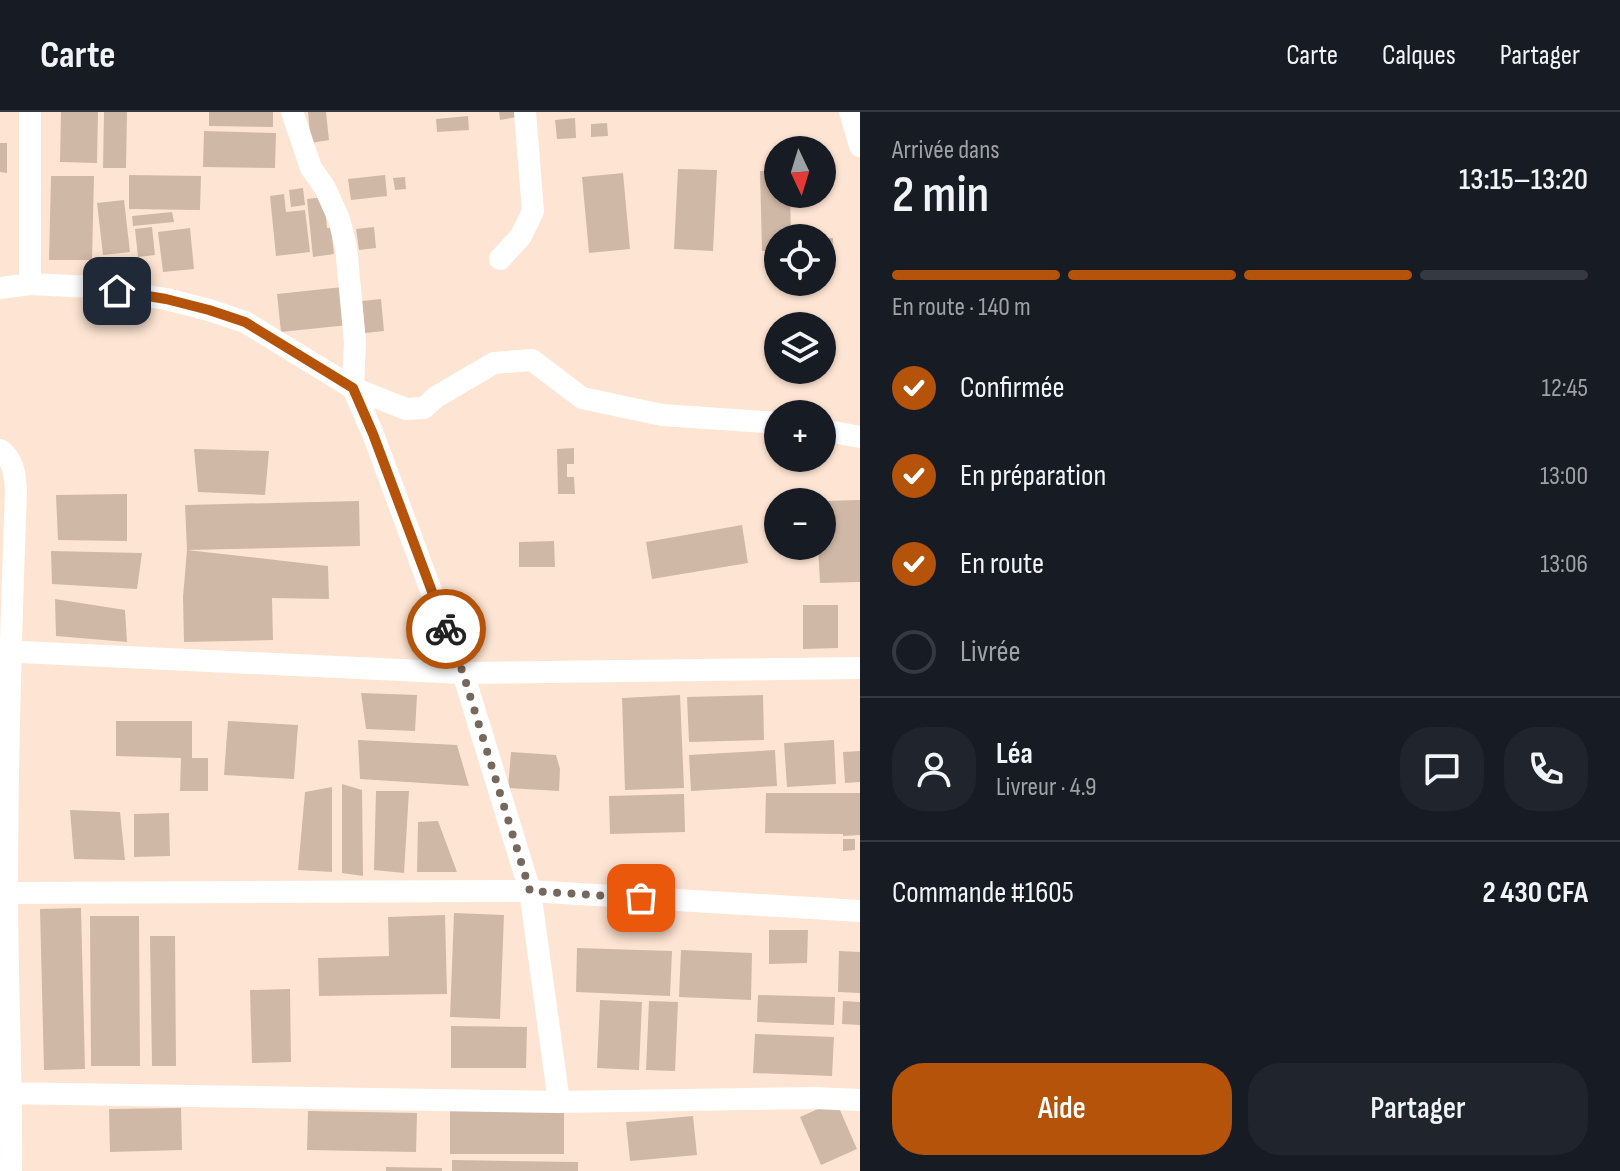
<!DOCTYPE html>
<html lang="fr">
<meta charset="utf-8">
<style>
:root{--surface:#171b24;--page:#20242c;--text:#f1f3f6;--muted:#9ea1a6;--line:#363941;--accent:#b45309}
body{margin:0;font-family:"Sofia Sans Condensed",sans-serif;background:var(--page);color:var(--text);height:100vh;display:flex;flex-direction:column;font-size:30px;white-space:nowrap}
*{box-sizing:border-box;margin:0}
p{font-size:26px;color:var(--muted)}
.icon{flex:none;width:44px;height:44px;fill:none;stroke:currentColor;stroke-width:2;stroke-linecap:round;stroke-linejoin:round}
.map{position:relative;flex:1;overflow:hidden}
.side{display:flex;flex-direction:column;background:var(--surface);width:760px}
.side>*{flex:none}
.needle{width:52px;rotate:176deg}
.buttons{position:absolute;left:764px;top:24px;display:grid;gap:16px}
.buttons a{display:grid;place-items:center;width:72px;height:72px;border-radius:50%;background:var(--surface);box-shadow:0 2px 6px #0004;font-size:40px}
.pin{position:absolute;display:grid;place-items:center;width:68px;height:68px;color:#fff;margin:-34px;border-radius:16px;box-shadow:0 4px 12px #0006}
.courier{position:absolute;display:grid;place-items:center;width:80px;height:80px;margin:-40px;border:6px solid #b45309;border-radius:50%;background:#fff;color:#222;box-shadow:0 2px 10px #0007}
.summary em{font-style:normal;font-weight:600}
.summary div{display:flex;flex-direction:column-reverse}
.summary{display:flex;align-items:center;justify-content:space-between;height:136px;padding:0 32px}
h1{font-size:52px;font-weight:600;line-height:60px}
.bar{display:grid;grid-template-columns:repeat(4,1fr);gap:12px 8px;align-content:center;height:96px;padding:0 32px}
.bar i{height:10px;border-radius:6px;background:var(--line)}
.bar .current{background:var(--accent)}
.bar p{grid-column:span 4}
.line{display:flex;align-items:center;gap:20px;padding:0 32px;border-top:2px solid var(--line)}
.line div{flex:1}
.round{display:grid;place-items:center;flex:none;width:84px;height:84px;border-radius:32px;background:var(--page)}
ol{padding:0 32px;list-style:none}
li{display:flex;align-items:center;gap:24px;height:88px}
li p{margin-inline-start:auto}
li .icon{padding:8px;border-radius:50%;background:var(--accent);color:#fff;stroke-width:4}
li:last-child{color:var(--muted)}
li i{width:44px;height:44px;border:4px solid var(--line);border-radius:50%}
.primary-button{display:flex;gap:16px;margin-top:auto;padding:16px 32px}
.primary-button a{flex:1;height:92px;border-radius:32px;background:var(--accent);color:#fff;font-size:32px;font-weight:600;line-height:92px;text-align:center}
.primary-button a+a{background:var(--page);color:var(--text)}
header{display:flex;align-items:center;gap:48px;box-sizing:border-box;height:112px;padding:0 40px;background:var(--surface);border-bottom:2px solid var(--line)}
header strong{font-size:38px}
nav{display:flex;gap:44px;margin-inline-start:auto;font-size:28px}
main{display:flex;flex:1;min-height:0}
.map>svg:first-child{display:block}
.building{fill:#d0b8a6}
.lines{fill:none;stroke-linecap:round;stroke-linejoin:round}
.minor{stroke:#fff;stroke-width:22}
.done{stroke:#77685d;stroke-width:8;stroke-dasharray:0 14.4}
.route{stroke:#b45309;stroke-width:10}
</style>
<header>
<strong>Carte</strong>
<nav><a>Carte</a><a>Calques</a><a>Partager</a></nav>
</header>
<main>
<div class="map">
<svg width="860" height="1059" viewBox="0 0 860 1059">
<rect width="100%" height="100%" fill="#fee5d3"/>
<path class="building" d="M61,0h37l-1,51 -37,-1z
M104,0h23l-1,56h-23z
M209,0h64v15l-64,-1z
M308,0h18l3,28 -18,3z
M499,0h17l1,5 -17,3z
M468,4l1,14 -32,2 -1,-13z
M575,6l1,20 -19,1 -2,-19z
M607,11l1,13 -17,1v-13z
M204,19l72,2 -1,35 -72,-1z
M0,31h7v30l-7,-1z
M678,57l39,1 -4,81 -39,-2z
M760,59h18v23h12l1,44h-13v13h-16z
M623,61l7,76 -41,4 -7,-76z
M129,63l72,1 -1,34 -71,-1z
M385,63l2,21 -36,4 -3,-21z
M51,64h43l-2,84h-43z
M405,65l1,12 -11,1 -2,-12z
M303,76l2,17 -14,2 -2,-17z
M284,82l2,18 19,-2 5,42 -34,4 -6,-60z
M324,85l3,31h4l3,26 -21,3 -6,-58z
M124,88l6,52 -27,3 -6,-52z
M172,100l2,10 -41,4 -1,-10z
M152,115l3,28 -17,2 -3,-28z
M374,115l2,21 -17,2 -3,-21z
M190,116l4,41 -31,3 -5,-40z
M822,126h11v27h-11z
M343,175l5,38 -67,7 -4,-38z
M381,187l3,32 -19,2 -3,-32z
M574,336v16h-7v13h7l1,17h-17l-1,-45z
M194,337l75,2 -4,44 -67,-3z
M127,382v47l-69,-1 -2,-45z
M860,388v82l-40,1 -2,-37h4v-45z
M359,389l1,45 -173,4 -2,-45z
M742,413l6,38 -96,16 -6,-37z
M554,429l1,26h-36v-25z
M187,438l141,16 1,33 -57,-1 1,42 -89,2 -1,-45z
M51,439l91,2 -5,36 -85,-5z
M55,487l70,11 2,32 -71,-6z
M803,493h35v43l-35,1z
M361,581l56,2 -2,36 -49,-2z
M680,583l4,93 -59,2 -3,-92z
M763,583l1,45 -75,2 -2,-45z
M116,609h76v37h16v33h-28l1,-33 -65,-2z
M228,609l70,4 -4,54 -70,-4z
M358,628l99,5 12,41 -109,-7z
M834,628l2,44 -49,3 -3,-44z
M775,638l2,36 -86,5 -2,-36z
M860,639v31l-15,1 -2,-31z
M511,640l45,3 4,14 -1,22 -51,-3z
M342,672l20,6 1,86 -21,-3z
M332,675v85l-34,-2 7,-78z
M376,679h33l-5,82 -30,-3z
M766,681h94v42l-17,1v-2l-78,-1z
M684,682l1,38 -75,2 -1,-38z
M70,698l50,2 5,48 -51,-1z
M169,701l1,43 -36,1v-43z
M438,709l19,51h-40l1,-50z
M843,727h12v11l-12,1z
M81,796l4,161 -41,1 -4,-161z
M454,801l50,2 -4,104 -50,-2z
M445,803l2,79 -128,2 -1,-38 71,-2 -1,-39z
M90,804h49l1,150h-49z
M769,818h39l-1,33 -38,1z
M150,824h25l1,130h-24z
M577,836l95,3 -2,45 -94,-4z
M681,838l71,3 -1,47 -72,-3z
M839,839l21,1v41l-22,-1z
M290,877l1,73 -39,1 -2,-73z
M758,883l77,2 -1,28 -77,-3z
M600,888l42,2 -3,68 -42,-2z
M649,889l29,1 -3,69 -29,-1z
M843,889l17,1v23l-18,-1z
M451,914l76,1 -1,41h-75z
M755,922l79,3 -2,39 -79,-3z
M836,989l21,48 -36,16 -21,-48z
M181,996l1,42 -72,2 -1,-43z
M308,999l109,2 -1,39 -109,-2z
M450,999h114v43h-114z
M693,1004l4,39 -67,6 -4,-39z
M452,1048l126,2v9h-126z
M386,1055l56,1v3h-56z"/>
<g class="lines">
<path class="minor" d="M850,0l10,34
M500,147l21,-23 12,-25 -8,-99
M30,172v-172
M0,176l30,-4 62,3 74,12 43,11 36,12 108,66 53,21 18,-1 12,-11 58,-34 38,-3 50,38 80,17 116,8
M822,318l38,7
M0,338c14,10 15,25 16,41 -5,133 -9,267 -9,401 0,93 5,186 4,279
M0,539l463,22 397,-5
M0,781l530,-2 330,20
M0,981l559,9 -29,-211 -67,-218 -27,-69 -63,-170 -20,-46 2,-46 -9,-95 -7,-28 -14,-31 -14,-20 -19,-56
M559,990l254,-4 47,2"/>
</g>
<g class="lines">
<path class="done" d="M446,517l17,44 67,218 111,7"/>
<path class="route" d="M117,179l49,8 43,11 36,12 108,66 20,46 73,195"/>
</g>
</svg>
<div class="buttons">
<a><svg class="needle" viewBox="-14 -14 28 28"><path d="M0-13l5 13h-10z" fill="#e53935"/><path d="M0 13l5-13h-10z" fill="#9ea1a6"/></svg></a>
<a><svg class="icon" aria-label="locate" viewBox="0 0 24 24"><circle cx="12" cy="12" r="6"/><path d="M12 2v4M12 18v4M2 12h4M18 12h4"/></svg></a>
<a><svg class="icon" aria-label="layers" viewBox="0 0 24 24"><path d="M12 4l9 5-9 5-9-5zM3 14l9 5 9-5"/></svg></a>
<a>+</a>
<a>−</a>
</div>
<div class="pin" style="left:641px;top:786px;background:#ea580c"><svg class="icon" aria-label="bag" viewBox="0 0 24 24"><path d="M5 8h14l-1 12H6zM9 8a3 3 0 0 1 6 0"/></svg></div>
<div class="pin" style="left:117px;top:179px;background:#1f2937"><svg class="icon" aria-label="home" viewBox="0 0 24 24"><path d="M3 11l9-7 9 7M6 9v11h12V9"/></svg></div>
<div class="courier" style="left:446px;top:517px"><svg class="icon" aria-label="bike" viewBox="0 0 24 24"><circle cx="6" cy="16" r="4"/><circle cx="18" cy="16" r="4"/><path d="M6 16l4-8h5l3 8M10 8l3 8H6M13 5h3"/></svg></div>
</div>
<section class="side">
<div class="summary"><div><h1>2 min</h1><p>Arrivée dans</p></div><em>13:15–13:20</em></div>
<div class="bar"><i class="current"></i><i class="current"></i><i class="current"></i><i></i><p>En route · 140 m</p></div>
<ol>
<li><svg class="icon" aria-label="check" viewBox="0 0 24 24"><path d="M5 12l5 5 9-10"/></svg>Confirmée<p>12:45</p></li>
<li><svg class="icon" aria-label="check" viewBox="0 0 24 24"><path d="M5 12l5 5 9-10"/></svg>En préparation<p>13:00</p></li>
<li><svg class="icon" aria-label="check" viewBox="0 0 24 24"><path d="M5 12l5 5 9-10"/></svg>En route<p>13:06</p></li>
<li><i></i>Livrée</li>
</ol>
<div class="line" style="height:144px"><a class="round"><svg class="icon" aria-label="person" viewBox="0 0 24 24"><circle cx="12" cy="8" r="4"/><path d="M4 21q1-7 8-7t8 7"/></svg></a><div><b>Léa</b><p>Livreur · 4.9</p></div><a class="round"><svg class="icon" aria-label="chat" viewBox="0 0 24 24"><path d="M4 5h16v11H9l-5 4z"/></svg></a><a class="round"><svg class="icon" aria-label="phone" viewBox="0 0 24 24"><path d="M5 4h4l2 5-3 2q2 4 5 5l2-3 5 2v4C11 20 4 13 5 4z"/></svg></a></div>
<div class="line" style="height:104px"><div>Commande #1605</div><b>2 430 CFA</b></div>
<div class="primary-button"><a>Aide</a><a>Partager</a></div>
</section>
</main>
